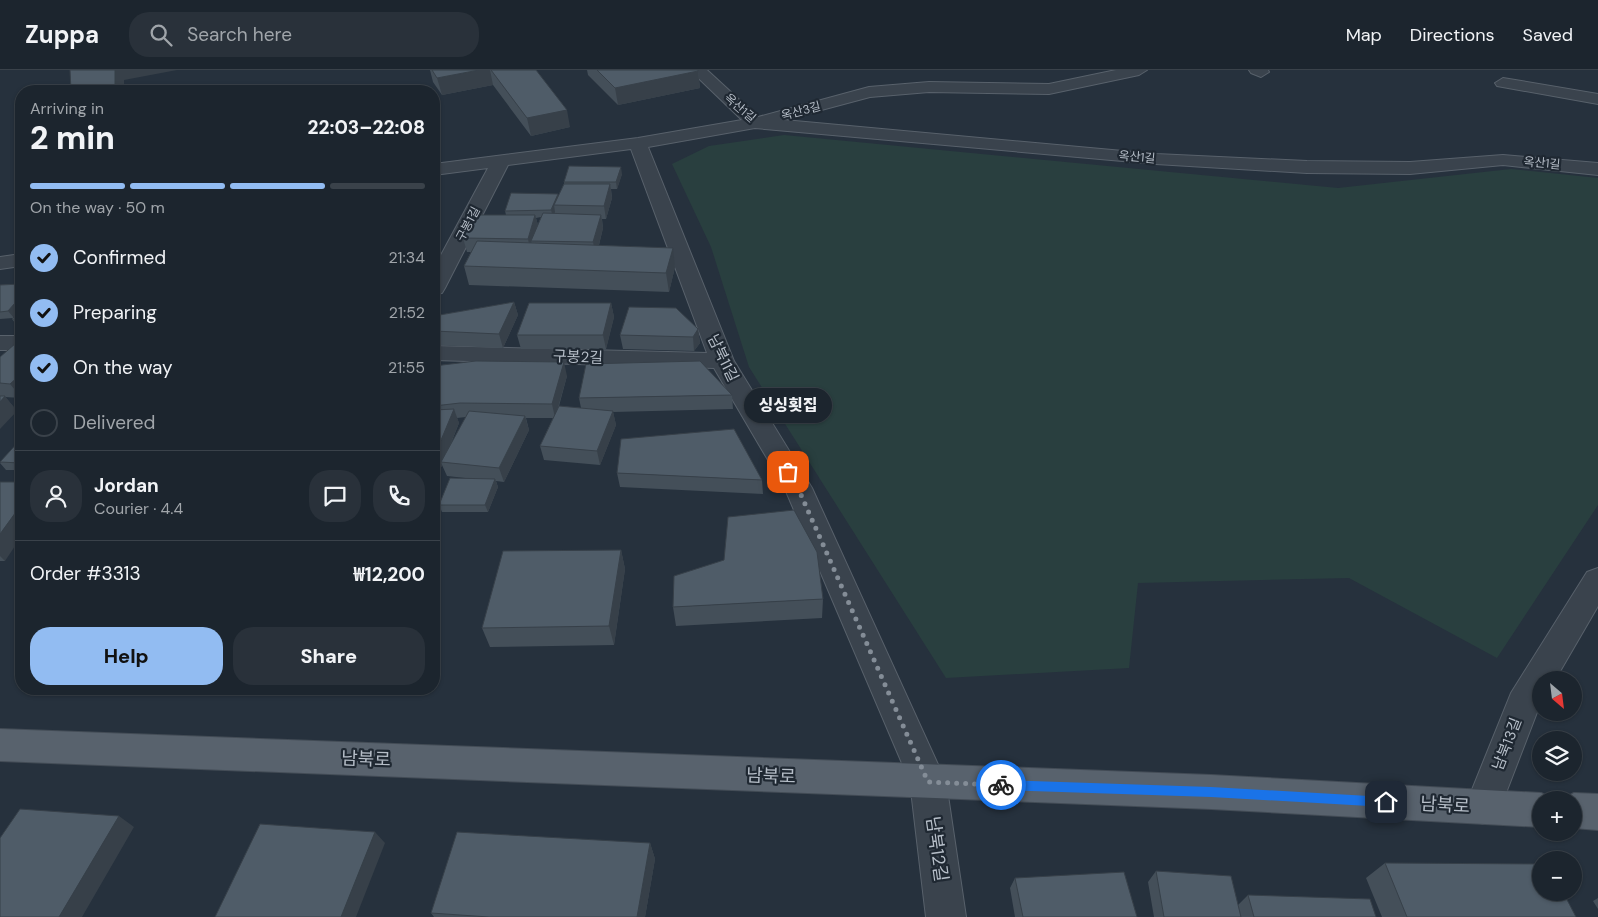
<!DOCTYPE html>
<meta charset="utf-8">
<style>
:root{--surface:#1c252e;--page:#29313a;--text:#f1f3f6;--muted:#a0a5aa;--line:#3a424a;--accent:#92bcf2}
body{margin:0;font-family:"DM Sans","Noto Sans KR",sans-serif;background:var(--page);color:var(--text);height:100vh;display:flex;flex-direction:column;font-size:19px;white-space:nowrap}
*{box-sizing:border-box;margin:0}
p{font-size:16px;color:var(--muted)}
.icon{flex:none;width:28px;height:28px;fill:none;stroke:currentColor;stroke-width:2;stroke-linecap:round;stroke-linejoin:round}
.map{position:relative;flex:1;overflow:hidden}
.details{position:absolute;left:15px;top:15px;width:425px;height:610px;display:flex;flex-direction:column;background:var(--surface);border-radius:20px;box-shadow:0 1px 4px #0004,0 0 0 1px var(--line)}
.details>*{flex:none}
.needle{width:32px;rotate:152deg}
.fabs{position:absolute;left:1532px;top:601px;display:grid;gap:10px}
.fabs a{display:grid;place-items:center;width:50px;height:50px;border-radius:50%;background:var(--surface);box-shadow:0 1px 4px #0004,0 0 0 1px var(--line);font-size:25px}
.pin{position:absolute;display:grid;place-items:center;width:42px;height:42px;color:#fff;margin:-21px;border-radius:10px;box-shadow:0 2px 8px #0006}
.courier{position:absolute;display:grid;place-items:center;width:50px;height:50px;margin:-25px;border:4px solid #1a73e8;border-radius:50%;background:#fff;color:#222;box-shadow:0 1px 6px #0007}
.bubble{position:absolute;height:35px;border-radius:18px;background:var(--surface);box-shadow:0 1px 4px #0004,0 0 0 1px var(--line);font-size:16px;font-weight:800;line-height:35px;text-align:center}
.summary em{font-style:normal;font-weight:800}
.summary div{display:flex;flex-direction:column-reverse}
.summary{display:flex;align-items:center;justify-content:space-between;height:85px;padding:0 15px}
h1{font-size:32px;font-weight:800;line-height:38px}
.bar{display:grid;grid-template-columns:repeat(4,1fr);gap:8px 5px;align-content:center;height:60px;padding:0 15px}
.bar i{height:6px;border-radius:4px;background:var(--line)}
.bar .selected{background:var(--accent)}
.bar p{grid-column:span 4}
.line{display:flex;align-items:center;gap:12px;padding:0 15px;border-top:1px solid var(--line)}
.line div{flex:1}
.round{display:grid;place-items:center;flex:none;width:52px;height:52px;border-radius:20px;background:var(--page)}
ol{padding:0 15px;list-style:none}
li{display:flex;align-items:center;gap:15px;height:55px}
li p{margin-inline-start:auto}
li .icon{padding:5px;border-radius:50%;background:var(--accent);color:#111;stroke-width:4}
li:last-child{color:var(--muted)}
li i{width:28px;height:28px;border:2px solid var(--line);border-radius:50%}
.button{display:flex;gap:10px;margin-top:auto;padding:10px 15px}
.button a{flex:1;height:58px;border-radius:20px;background:var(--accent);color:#111;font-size:20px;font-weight:800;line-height:58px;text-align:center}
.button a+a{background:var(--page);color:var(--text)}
header{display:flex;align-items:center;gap:30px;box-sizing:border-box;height:70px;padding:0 25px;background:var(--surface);border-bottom:1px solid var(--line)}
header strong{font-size:24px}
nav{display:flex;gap:28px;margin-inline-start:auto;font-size:18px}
.search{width:350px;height:45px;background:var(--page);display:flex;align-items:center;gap:12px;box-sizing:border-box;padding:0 18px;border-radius:20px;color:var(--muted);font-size:19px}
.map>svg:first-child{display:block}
.green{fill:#293f3f}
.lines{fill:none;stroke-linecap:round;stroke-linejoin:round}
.minor-casing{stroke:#58616b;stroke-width:2}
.major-casing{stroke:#434c56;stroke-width:2}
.minor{fill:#3a434d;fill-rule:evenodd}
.major{fill:#58626d;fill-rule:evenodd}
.wall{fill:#444f59;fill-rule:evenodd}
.shaded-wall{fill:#374049}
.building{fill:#4f5c68;stroke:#374049}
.route{fill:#1a73e8}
.done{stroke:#848d97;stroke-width:5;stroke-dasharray:0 9}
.labels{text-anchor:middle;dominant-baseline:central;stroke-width:4.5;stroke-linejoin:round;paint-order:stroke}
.far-street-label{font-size:12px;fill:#b6bec8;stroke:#1f2832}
.street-label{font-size:15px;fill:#b6bec8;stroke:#1f2832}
.near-street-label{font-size:18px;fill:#b6bec8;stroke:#1f2832}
</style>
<header>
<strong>Zuppa</strong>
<div class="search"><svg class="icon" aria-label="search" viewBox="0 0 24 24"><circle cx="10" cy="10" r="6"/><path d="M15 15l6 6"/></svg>Search here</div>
<nav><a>Map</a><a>Directions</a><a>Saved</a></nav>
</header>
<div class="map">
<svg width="1598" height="847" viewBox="0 0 1598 847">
<rect width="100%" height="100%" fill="#26313d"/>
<path class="green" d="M784,65l554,53 173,-19 87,9v327l-101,153 -148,-80 -211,5 -9,85 -183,10 -197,-311 -38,-120 -39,-83 37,-18z"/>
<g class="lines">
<g class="minor-casing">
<path id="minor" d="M690,0h17l51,47 111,-30 60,-5 120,2 67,-14h31l-8,5 -90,19 -120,-2 -59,5 -86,23 372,34 151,7 103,1 93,-7 95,8v12l-95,-10 -93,9 -103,-1 -151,-9 -401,-36 -107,19 86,214 78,127 134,294 20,135h-40l-16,-135 -125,-293 -71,-121 -280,-8v-14l273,7 -76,-204 -123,16 -63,123 -3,5 -8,1v-26l54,-100 -54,7v-11l204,-26 104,-18z
M1249,0h19l1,2 -8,5 -10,-4z
M1503,8l95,16v10l-101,-18 -2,-3z
M21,184v12l-21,3v-12z
M0,266h21v14h-21z
M1598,498v38l-43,74h-14v22l-45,117 -13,5 -13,-5 -5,-12 46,-114 76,-121z"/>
</g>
<g class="major-casing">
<path id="major" d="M0,659l1211,46 330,18 14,7h-14v27l-330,-18 -1211,-48z
M1574,723l24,1v36l-24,-2v-28h-13z"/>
</g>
<use href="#minor" class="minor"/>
<use href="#major" class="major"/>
</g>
<path class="wall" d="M430,0h106l34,57 -39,9 -38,-51 -51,10 -9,-13z
M587,0h111v1l2,17 -82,17 -30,-30z
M622,104l-5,15h-6l1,9 -6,21h-4l1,9 -4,17 76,22 -6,25 -200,-7 -5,-19 7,-14h-4l-4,-14 43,-23 -1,-4 54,-16 5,-11v-2zM541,147l-3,8 -2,-7z
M21,214v47l-9,-12 1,-1 -13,1v-34z
M514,232l4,13 -15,33 -69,-3v-29z
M611,233l3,14 -8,32h-85l-4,-14z
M698,259l2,14 -6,8 -71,-2 -3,-14z
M21,274v54l-16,-1 12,14 -17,-15v-39z
M434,296l133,10 -8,30 22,2 -2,-10 153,-3 1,14 -120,3 3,13 -16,40 -56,-5 -4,-14 13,-28h-27l3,12 -25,52 -8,-1 2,6 -10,25h-46l-3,-7 35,-26 -27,-3 -5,-11 -4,10h-4zM466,347l-16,29 9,-23 -2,-5z
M21,369v31h-15l-6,-7z
M617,403l145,7 1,14 -143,-7z
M0,412l5,79h-5z
M621,480l4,19 -11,76 -124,2 -8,-19z
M823,529l-1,19 -146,8 -3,-19z
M650,773l5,16 -10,58h-211l-3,-4z
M1385,793l191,54h-194l-16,-39z
M1156,801l82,34 10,-10 128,22h-222l-6,-35z
M1015,808l122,39h-122l-5,-29z
M1598,828v11l-5,-8z"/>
<path class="shaded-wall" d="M115,0h62l-53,10v11h-29z
M479,0h11l3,15 -51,10 -5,-17z
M698,1l2,17 -82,17 -3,-17z
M567,40l3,17 -39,9 -4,-18z
M621,97l1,7 -5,15 -1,-7z
M610,114l2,14 -6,21 -2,-13z
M558,124l2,7 -6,4 1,7 -2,5 -2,-7z
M535,145l4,13 -8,13 2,6 -2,6 -3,-14z
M601,145l2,13 -7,28 -3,-14z
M673,178l2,19 -6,25 -3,-19z
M21,226v14l-7,8 -6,-7z
M514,232l4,13 -15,33 -4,-14z
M611,233l3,14 -8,32 -3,-14z
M698,259l2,14 -6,8 -1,-14z
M564,292l3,14 -12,42 -3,-14z
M21,304v23l-11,-13z
M5,326l12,15 -17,18v-27z
M454,339l5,14 -16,39h-2l1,3 -4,10 -4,-11v-7z
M613,341l3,14 -16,40 -3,-14z
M525,346l4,14 -25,52 -5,-14z
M495,409l3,8 -10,25 -3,-7z
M21,435v32l-16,24 -5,-5v-22z
M621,480l4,19 -11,76 -5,-19z
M119,746l15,11 -52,90h-23z
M375,762l10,11 -29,74h-15z
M650,773l5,16 -10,58h-8z"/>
<path class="building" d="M70,0h45v17l-20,4h-24z
M432,0h47l-42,8z
M491,0h45l31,40 -40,8z
M597,0h101v1l-83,17z
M569,96l52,1 -5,15h-52z
M564,114h46l-6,22 -50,-1z
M511,123l47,1 -7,16 -46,1z
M543,143l58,2 -8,27 -62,-1z
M475,145h60l-7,24 -65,-1z
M477,171l196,7 -7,25 -202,-7z
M21,214v12l-13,15 -8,1v-27z
M514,232l-15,32 -65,-3v-15z
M529,233h82l-8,32h-86z
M629,237l47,1 22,21 -5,8 -73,-2z
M21,240v9h-9z
M16,273l5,1v30l-11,10 -10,-1v-26z
M476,291l88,1 -12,42 -92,-1 -26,3v-40z
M700,291l32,34 -153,3 7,-34z
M0,326h5l-5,6z
M559,336l54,5 -16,40 -57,-5z
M454,339l-20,48v-47z
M469,341l56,5 -26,52 -58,-6z
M734,359l28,51 -145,-7 4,-34z
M21,369v24l-21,-1z
M450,408l45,1 -10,26h-46z
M0,412h21v23l-21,29z
M794,440l23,42 6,47 -150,8 1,-31 50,-16 4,-43z
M621,480l-12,76 -127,2 21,-77z
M20,739l99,7 -60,101h-59v-79z
M260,754l115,8 -34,85h-126z
M457,762l193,11 -13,74h-148l-58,-4z
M1385,793l156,1v28h22l13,25h-169z
M1156,801l75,5 10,41h-77z
M1124,802l13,45h-114l-8,-39z
M1248,825l122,4 6,18h-122z"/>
<path class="route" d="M1001,710l210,7 175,10 5,5 -5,5 -175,-10 -210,-7 -5,-5z"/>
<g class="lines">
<path class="done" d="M788,402l10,16 130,294 73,3"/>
</g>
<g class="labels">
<g class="far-street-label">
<text transform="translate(740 38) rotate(41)">옥산1길</text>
<text transform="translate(801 41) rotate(-15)">옥산3길</text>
<text transform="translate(1137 87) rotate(5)">옥산1길</text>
<text transform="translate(1542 93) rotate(5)">옥산1길</text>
<text transform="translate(468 154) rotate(-62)">구봉1길</text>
</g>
<g class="street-label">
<text transform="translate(578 287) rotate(2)">구봉2길</text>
<text transform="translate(723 288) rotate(64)">남북11길</text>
<text transform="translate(1507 674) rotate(-69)">남북13길</text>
</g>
<g class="near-street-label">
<text transform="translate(366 689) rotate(2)">남북로</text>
<text transform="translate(771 706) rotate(2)">남북로</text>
<text transform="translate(1445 735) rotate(3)">남북로</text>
<text transform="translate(937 779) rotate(82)">남북12길</text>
</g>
</g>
</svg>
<div class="fabs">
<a><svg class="needle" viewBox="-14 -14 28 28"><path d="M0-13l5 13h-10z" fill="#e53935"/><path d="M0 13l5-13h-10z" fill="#a0a5aa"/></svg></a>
<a><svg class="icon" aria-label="layers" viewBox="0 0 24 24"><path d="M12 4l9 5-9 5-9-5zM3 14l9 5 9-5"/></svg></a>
<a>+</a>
<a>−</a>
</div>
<div class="pin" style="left:788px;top:402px;background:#ea580c"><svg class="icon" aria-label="bag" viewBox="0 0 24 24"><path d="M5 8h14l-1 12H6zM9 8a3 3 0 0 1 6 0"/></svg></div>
<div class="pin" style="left:1386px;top:732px;background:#1f2937"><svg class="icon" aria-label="home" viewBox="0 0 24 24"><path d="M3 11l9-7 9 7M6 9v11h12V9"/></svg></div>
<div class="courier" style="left:1001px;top:715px"><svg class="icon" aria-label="bike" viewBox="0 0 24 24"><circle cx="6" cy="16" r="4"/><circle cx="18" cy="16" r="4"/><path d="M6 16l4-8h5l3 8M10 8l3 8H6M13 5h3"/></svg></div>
<div class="bubble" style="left:744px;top:318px;width:88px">싱싱횟집</div>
<section class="details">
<div class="summary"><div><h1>2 min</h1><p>Arriving in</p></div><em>22:03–22:08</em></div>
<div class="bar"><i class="selected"></i><i class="selected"></i><i class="selected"></i><i></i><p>On the way · 50 m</p></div>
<ol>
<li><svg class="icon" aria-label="check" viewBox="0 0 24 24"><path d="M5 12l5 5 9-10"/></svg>Confirmed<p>21:34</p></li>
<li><svg class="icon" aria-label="check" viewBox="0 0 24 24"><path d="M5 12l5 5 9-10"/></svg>Preparing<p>21:52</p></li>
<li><svg class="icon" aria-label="check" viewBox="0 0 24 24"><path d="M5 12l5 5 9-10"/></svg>On the way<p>21:55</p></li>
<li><i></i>Delivered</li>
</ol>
<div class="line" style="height:90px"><a class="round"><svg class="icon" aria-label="person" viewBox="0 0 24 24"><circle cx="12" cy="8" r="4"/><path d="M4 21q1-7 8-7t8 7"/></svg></a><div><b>Jordan</b><p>Courier · 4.4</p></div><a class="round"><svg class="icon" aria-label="chat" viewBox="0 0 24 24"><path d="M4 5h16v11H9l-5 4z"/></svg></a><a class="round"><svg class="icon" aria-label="phone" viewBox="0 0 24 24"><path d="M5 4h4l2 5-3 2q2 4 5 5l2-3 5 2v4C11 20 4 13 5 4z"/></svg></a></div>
<div class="line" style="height:65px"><div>Order #3313</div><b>₩12,200</b></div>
<div class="button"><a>Help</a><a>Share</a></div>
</section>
</div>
